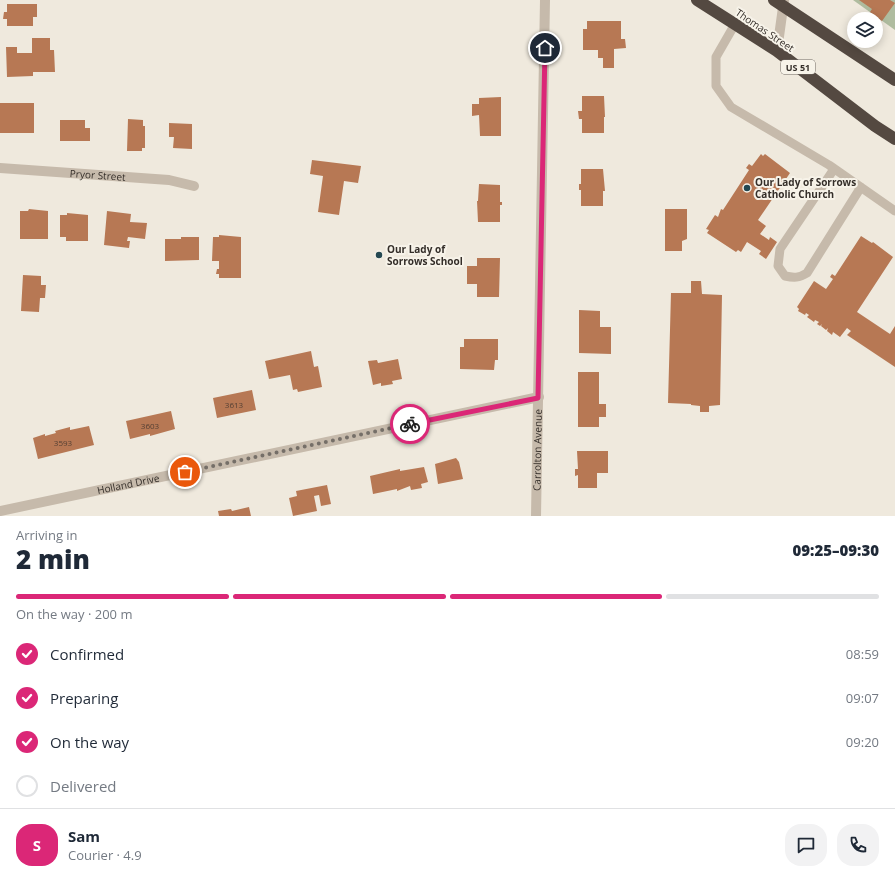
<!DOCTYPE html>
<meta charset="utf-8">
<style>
:root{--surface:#fff;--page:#f2f2f3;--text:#1f2937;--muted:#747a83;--line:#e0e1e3;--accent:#db2777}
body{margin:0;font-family:"Open Sans",sans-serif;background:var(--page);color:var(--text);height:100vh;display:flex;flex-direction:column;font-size:15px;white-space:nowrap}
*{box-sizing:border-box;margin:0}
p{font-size:13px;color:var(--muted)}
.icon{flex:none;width:22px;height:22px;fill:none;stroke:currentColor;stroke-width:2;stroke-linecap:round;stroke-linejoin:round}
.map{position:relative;height:516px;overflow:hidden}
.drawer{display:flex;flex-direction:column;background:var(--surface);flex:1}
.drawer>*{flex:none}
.fabs{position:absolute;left:847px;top:12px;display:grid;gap:8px}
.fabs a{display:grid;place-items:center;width:36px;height:36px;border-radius:50%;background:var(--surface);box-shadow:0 2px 10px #0003;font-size:20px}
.pin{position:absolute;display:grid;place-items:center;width:34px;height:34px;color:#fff;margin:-17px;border:2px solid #fff;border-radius:50%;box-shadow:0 1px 4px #0007}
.courier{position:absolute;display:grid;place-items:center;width:40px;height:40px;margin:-20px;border:3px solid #db2777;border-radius:50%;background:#fff;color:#222;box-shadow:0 1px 5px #0007}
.head em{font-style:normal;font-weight:800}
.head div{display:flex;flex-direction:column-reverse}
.head{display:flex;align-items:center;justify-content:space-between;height:68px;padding:0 16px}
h1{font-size:26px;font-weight:800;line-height:30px}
.bar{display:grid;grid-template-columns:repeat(4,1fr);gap:6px 4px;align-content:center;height:48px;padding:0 16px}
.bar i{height:5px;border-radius:3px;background:var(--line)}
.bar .selected{background:var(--accent)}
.bar p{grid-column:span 4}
.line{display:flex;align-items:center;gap:10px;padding:0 16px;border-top:1px solid var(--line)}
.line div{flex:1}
.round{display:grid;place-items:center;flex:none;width:42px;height:42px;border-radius:16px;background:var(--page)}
ol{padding:0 16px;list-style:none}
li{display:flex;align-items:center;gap:12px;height:44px}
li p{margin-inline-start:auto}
li .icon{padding:4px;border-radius:50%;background:var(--accent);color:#fff;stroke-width:4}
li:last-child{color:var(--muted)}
li i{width:22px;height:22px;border:2px solid var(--line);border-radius:50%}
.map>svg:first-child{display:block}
.green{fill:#afbc9f}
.building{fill:#b77854}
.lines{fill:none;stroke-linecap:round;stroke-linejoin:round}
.lane{stroke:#c6baab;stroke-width:9}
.street{stroke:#c6baab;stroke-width:10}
.highway{stroke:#544941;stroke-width:12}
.done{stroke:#756f68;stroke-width:4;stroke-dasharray:0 7.2}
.route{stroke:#db2777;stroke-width:5}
.poi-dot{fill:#244851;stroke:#f7f3e9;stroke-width:1.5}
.labels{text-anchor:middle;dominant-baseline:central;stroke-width:4;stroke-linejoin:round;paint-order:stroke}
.number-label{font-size:8px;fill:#554034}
.shield{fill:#f7f3e9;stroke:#6e6963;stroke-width:1}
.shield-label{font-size:9px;font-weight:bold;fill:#342e29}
.street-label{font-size:10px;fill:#342e29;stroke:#f7f3e9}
.poi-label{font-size:10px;font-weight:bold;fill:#342e29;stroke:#f7f3e9;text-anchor:start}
</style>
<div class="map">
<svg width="895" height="516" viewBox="0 0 895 516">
<rect width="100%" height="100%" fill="#efe9dd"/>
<path class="green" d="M853,0h42v30z"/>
<path class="building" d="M859,0h31l5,3 -13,18 -12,-9 2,-3z
M7,4h30v13h-4v9h-26v-7h-4l1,-7h3z
M587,21h34v18h4l1,9 -12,1v19h-11v-10h-5v-8h-15v-21h4z
M32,38h18v12h4l1,22h-22v4l-26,1 -1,-30h11v6h15z
M582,96h22l1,21h-1v16h-22v-14h-3l-1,-8h4z
M501,97v39h-21l-1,-21 -7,1v-12h7v-6z
M0,103h34v30h-34z
M128,119l15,1v6h2v22h-3v3h-15z
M60,120h25v8h5v13h-30z
M169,123l23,1v25l-19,-1 1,-11h-5z
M761,154l2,2 2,-2 25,19 -32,47 8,6 -6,8 9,6 1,-3 7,5 -11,17 -7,-5 2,-3 -14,-9 -6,10 -3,-2 -2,2 -29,-19 2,-3 -3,-1 9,-14 3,2 3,-8 2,1 26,-40 -3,-2 3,-4 3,2z
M312,160l49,6 -3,17 -14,-2 -5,34 -21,-3 5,-36 -13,-2z
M581,169h22l2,22h-2v15h-22v-16h-2v-6h2z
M479,184l21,1v17h2v3h-2v17h-22l-1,-21h1z
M29,209l19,2v28h-28v-28h8z
M665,209h22v30l-5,2v10h-17z
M107,211l24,3 -1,8 17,1 -2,16 -17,-2 -1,4h3l-1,7 -25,-3z
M67,213l21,2v26h-22v-4h-6v-22h7z
M219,235l22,2v41h-22v-4h-3l1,-5h2v-8h-7l1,-24h6z
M861,236l11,7 1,-1 20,15 -36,55 33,22 5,-8v41l-48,-32 4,-4 -4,-3 -7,9 -7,-5 -1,3 -5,-4 1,-3 -2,2 -5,-4 1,-2 -2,2 -3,-2 2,-2 -4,-2 -1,2 -7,-5 2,-2 -3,-2 -1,2 -7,-4 1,-2 -2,-2 17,-26 12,8 7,-10 -3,-2 2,-3 3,2z
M181,237h18v23l-34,1v-22h16z
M477,258h23l-1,39h-22v-13h-10v-18h10z
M23,275l18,1v9h5l-1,13h-5l-1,14 -18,-1z
M691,281h10l1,13 20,1 -2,110 -11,1v6h-9v-6l-9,-1v-1l-23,-1 3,-110h20z
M579,310l21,1v16h11v27l-32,-1z
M464,339h34v21h-3l-1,10 -34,-1v-22h4z
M311,351l3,16 4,-1 4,21 -24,5 -1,-3 -4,1 -3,-15 -21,4 -4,-18z
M398,359l4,20 -10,2 1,3 -12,2v-3l-8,2 -5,-24 9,-1 1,3z
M578,372h21v32h7v13h-7v10h-21z
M252,390l4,20 -39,8 -4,-20z
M171,411l4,18 -25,7v-2l-20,5 -4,-18z
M89,426l5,19 -56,14 -5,-21 12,-4v2l11,-3 -1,-2 15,-4v3z
M577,451h31v22h-11v15h-19v-13l-3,1v-7h3z
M456,458l3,4 4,17 -25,5 -3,-20z
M424,467l4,15 -7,2 1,4 -11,2 -1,-4 -13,5v-2l-24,5 -3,-18 30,-7v2z
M327,485l4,19 -10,2 -2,-11 -5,1 3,15 -24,5 -4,-18 8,-2 -1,-5z
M249,507l2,9h-32l-1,-5 13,-2 1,2z"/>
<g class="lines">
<path class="lane" d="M735,24l-19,33v29l15,21 98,58 66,46
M834,169l-54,80 -2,17 7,10c9,2 14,2 22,-3l54,-86"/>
<g class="street">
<path d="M777,51l7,-51"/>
<path id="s1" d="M0,168l169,12 25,6"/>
<path id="s2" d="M0,511l539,-114"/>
<path id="s3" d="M536,516l9,-516"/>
</g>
<path class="highway" d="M697,0l80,51 98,75 20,13
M774,0l121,80"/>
</g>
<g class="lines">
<path class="done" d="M185,472l225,-48"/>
<path class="route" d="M410,424l128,-26 7,-350"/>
</g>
<g class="poi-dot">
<circle cx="747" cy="188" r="4"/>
<circle cx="379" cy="255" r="4"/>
</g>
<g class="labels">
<g class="number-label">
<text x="234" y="404">3613</text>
<text x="150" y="425">3603</text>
<text x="63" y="442">3593</text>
</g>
<rect class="shield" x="781" y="60" width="34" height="14" rx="3"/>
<g class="shield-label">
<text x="798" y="67">US 51</text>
</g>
<g class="street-label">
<text transform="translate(765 30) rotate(34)">Thomas Street</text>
<text stroke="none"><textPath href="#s1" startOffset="98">Pryor Street</textPath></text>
<text stroke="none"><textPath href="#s3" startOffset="66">Carrolton Avenue</textPath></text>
<text stroke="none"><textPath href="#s2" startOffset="131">Holland Drive</textPath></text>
</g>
<g class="poi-label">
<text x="755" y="182">Our Lady of Sorrows<tspan x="755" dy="12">Catholic Church</tspan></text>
<text x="387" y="249">Our Lady of<tspan x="387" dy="12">Sorrows School</tspan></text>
</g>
</g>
</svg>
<div class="fabs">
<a><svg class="icon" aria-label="layers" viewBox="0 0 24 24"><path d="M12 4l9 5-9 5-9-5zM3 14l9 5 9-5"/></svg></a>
</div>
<div class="pin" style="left:185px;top:472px;background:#ea580c"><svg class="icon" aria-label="bag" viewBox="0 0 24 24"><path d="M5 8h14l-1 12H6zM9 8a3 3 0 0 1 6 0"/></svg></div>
<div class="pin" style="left:545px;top:48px;background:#1f2937"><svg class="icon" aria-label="home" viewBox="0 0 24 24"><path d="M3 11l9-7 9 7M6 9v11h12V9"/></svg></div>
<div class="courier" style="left:410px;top:424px"><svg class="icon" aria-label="bike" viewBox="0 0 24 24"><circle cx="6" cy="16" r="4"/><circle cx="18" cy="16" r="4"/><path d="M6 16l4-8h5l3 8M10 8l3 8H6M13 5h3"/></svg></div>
</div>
<section class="drawer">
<div class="head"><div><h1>2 min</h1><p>Arriving in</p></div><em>09:25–09:30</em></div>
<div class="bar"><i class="selected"></i><i class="selected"></i><i class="selected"></i><i></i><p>On the way · 200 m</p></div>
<ol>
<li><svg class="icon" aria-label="check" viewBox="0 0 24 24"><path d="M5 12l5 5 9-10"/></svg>Confirmed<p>08:59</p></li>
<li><svg class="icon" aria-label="check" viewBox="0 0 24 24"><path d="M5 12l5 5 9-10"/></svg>Preparing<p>09:07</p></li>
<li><svg class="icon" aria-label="check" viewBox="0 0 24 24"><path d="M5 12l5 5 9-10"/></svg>On the way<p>09:20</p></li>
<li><i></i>Delivered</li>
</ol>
<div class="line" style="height:72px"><b class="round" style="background:var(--accent);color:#fff">S</b><div><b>Sam</b><p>Courier · 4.9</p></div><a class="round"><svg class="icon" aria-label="chat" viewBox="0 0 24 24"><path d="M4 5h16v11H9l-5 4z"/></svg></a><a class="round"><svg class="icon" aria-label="phone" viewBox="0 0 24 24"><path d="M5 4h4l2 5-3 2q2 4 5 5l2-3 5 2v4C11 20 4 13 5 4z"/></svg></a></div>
</section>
